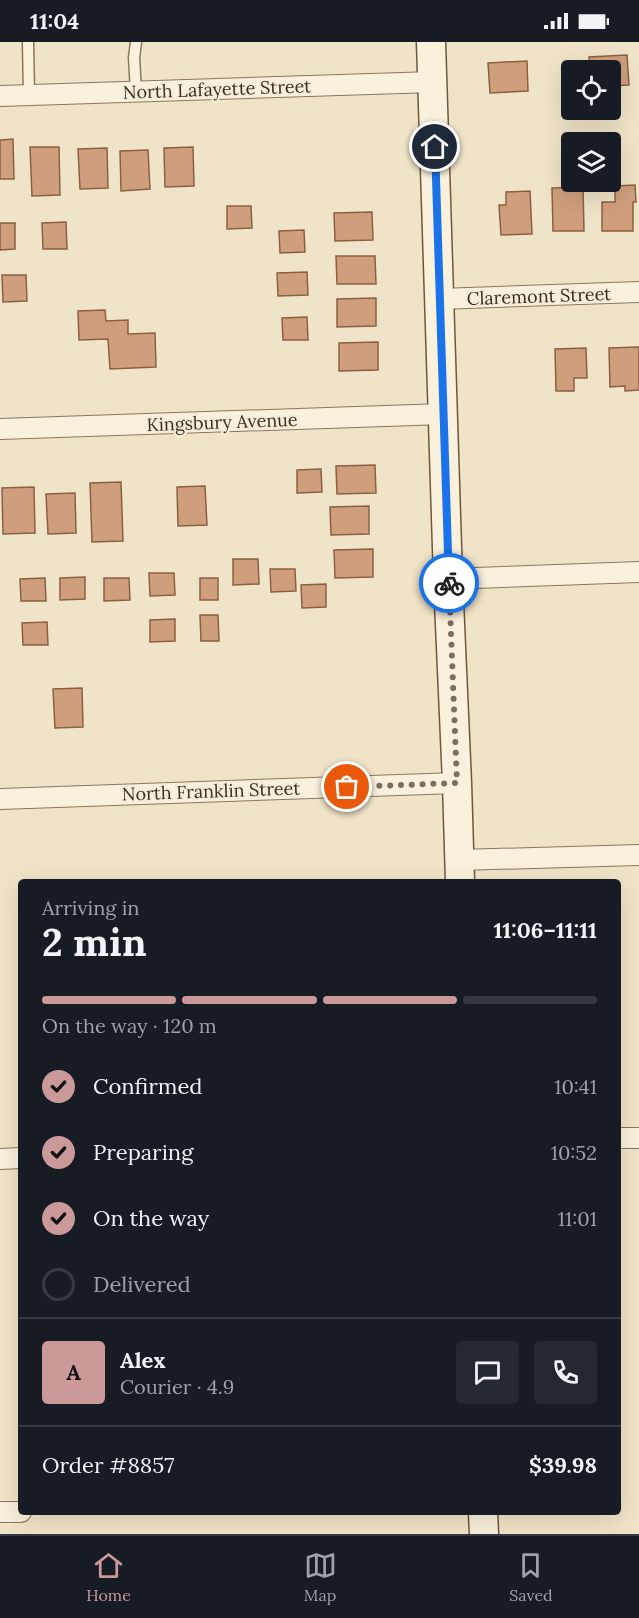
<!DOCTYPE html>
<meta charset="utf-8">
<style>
:root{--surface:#171b24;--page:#242831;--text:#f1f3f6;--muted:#9ea1a6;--line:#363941;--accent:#cc999b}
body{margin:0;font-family:Lora,serif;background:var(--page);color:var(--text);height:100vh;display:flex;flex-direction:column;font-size:22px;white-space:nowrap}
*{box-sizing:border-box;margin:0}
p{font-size:20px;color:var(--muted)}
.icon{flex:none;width:33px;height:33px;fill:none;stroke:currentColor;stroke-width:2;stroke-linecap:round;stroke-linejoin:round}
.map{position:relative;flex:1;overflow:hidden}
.sheet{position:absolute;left:18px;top:837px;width:603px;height:636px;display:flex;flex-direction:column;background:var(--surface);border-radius:6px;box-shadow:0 6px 24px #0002}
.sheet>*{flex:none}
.controls{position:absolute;left:561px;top:18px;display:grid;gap:12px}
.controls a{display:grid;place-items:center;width:60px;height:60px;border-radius:6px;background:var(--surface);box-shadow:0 6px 24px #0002;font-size:30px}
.pin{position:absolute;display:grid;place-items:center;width:51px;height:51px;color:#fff;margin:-26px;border:3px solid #fff;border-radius:50%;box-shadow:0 2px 6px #0007}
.courier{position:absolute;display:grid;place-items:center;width:60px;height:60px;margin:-30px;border:4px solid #1a73e8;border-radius:50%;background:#fff;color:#222;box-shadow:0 2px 8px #0007}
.overview em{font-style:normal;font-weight:800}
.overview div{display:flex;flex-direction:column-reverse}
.overview{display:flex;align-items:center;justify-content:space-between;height:102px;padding:0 24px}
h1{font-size:39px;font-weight:800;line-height:45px}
.bar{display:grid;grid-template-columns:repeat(4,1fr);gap:9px 6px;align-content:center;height:72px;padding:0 24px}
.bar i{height:8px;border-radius:4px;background:var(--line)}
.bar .on{background:var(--accent)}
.bar p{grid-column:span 4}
.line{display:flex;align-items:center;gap:15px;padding:0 24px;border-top:2px solid var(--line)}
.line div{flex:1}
.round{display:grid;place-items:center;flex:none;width:63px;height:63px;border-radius:6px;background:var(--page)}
ol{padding:0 24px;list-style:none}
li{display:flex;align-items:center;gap:18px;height:66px}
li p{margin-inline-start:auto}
li .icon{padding:6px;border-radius:50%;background:var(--accent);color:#111;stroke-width:4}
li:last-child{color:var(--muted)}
li i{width:33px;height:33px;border:3px solid var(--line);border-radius:50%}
.status{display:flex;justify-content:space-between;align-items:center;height:42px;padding:0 30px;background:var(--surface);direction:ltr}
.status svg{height:16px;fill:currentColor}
.tab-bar{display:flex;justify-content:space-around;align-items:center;height:84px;border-top:2px solid var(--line);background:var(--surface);font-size:16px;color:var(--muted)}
.tab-bar a{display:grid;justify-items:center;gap:3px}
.tab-bar .on{color:var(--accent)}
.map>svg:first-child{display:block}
.building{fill:#cf9f7d;stroke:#8d5f41;stroke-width:1.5}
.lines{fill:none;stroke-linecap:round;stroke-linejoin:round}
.service-casing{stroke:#8d765c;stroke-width:13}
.minor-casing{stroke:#8d765c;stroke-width:22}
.secondary-casing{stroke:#6f573f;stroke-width:31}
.service{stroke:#faf1dc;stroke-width:10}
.minor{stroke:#faf1dc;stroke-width:20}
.secondary{stroke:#faf1dc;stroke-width:28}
.done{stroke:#7c6e5b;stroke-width:6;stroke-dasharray:0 10.8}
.route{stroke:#1a73e8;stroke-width:8}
.labels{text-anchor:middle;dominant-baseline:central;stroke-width:4.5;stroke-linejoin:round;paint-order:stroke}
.street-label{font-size:18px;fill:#3d2e20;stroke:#f7eed8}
</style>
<div class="status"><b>11:04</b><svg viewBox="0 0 49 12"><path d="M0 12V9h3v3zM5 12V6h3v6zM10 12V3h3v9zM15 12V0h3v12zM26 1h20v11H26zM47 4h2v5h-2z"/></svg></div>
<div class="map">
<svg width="639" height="1492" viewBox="0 0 639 1492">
<rect width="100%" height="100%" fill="#f0e4c8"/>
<path class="building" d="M627,13l2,30 -19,1v-16h-20l-1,-13z
M527,19l1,30 -38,2 -2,-30z
M13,97l1,40h-14v-39z
M30,105h29l1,48 -28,1z
M193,105l1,39 -29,1 -1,-39z
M107,106l1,40 -28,1 -2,-40z
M148,108l2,39 -29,2 -1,-40z
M635,143l1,17h-3v29h-31v-29h13v-16z
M583,145l1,44h-31l-1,-43z
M530,149l2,43 -31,1 -2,-30h7v-13z
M227,164h24l1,22 -25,1z
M372,170l1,28 -38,1 -1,-28z
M66,180l1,27h-24l-1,-26z
M0,181h15v26l-15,1z
M304,188l1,22 -25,1 -1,-22z
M336,214h39l1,28h-39z
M307,230l1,23 -30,1 -1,-23z
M2,233h24l1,26 -24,1z
M376,256v28l-39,1v-28z
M105,268l1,11 22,-1v14l27,-1 1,34 -46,2 -2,-30 -29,1 -1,-29z
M307,275l1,23h-25l-1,-22z
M378,300v28l-39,1v-28z
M639,305v43l-14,1v-5l-15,1 -1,-39z
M586,306l1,30h-13v13h-18l-1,-42z
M375,423l1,28 -39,1 -1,-28z
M321,427l1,23 -25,1v-23z
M121,440l2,59 -31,1 -2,-59z
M205,444l2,39 -29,1 -1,-39z
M34,445l1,46 -32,1 -1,-46z
M75,451l1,40 -28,1 -2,-40z
M369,464v28l-38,1 -1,-28z
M373,507v28l-38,1 -1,-28z
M233,517h25l1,25 -26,1z
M270,527h25l1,22 -25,1z
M149,531h25l1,22 -25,1z
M85,535v22l-25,1v-22z
M45,536l1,23h-25l-1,-22z
M104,536h25l1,22 -26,1z
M200,536h18v22h-18z
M326,542v23l-24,1 -1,-23z
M200,573h18l1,26h-18z
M175,577v22l-25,1v-22z
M47,580l1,23h-25l-1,-22z
M82,646l1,39 -28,1 -2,-39z"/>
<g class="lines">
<g class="service-casing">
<path id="service" d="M28,0l1,53
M136,0l-2,16 2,33"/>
</g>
<g class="minor-casing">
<path id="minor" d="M0,54l433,-14
M440,257l199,-7
M0,387l444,-15
M448,537l191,-7
M0,757l457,-16
M459,818l180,-5
M618,1096h21
M0,1117l21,-1
M0,1470h21"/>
</g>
<g class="secondary-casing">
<path id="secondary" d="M431,0l17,537 9,204 3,99
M483,1470l1,22"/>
</g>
<use href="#service" class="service"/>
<use href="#minor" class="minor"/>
<use href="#secondary" class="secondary"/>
</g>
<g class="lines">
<path class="done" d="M347,745l110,-4 -8,-200"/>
<path class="route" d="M435,105l14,436"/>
</g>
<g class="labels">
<g class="street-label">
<text transform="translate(217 47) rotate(-2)">North Lafayette Street</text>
<text transform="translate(539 254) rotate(-2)">Claremont Street</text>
<text transform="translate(222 380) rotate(-2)">Kingsbury Avenue</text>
<text transform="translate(211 749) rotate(-2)">North Franklin Street</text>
</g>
</g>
</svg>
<div class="controls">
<a><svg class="icon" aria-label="locate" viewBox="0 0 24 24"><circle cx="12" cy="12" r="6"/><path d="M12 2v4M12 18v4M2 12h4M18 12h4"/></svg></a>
<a><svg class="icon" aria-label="layers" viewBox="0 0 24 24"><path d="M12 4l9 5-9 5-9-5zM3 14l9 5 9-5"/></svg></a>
</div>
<div class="pin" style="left:347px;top:745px;background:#ea580c"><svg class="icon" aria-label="bag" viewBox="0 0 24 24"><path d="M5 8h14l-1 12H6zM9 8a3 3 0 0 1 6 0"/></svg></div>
<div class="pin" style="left:435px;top:105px;background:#1f2937"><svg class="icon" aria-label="home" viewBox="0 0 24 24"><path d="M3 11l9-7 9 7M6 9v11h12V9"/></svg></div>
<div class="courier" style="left:449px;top:541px"><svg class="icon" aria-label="bike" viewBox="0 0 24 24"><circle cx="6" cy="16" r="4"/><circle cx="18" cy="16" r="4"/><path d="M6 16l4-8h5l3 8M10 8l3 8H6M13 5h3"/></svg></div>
<section class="sheet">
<div class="overview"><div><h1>2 min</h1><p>Arriving in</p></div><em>11:06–11:11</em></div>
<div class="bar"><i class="on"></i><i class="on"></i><i class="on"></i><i></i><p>On the way · 120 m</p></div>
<ol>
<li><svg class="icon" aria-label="check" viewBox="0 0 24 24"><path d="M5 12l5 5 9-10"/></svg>Confirmed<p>10:41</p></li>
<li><svg class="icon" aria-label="check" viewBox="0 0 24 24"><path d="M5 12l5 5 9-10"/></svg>Preparing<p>10:52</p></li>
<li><svg class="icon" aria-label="check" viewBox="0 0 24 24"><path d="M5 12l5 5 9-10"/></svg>On the way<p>11:01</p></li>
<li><i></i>Delivered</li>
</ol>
<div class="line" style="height:108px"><b class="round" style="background:var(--accent);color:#111">A</b><div><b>Alex</b><p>Courier · 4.9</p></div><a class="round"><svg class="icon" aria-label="chat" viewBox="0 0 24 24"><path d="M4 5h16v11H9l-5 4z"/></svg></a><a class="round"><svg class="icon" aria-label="phone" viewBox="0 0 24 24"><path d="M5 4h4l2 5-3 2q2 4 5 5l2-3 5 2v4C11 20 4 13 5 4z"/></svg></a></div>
<div class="line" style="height:78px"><div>Order #8857</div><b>$39.98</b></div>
</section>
</div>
<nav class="tab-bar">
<a class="on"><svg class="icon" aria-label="home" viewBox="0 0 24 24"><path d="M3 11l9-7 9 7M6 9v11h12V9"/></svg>Home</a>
<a><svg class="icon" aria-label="map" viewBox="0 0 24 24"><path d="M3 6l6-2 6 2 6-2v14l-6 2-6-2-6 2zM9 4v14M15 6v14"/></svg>Map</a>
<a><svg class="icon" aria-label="saved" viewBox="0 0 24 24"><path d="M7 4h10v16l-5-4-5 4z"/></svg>Saved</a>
</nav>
